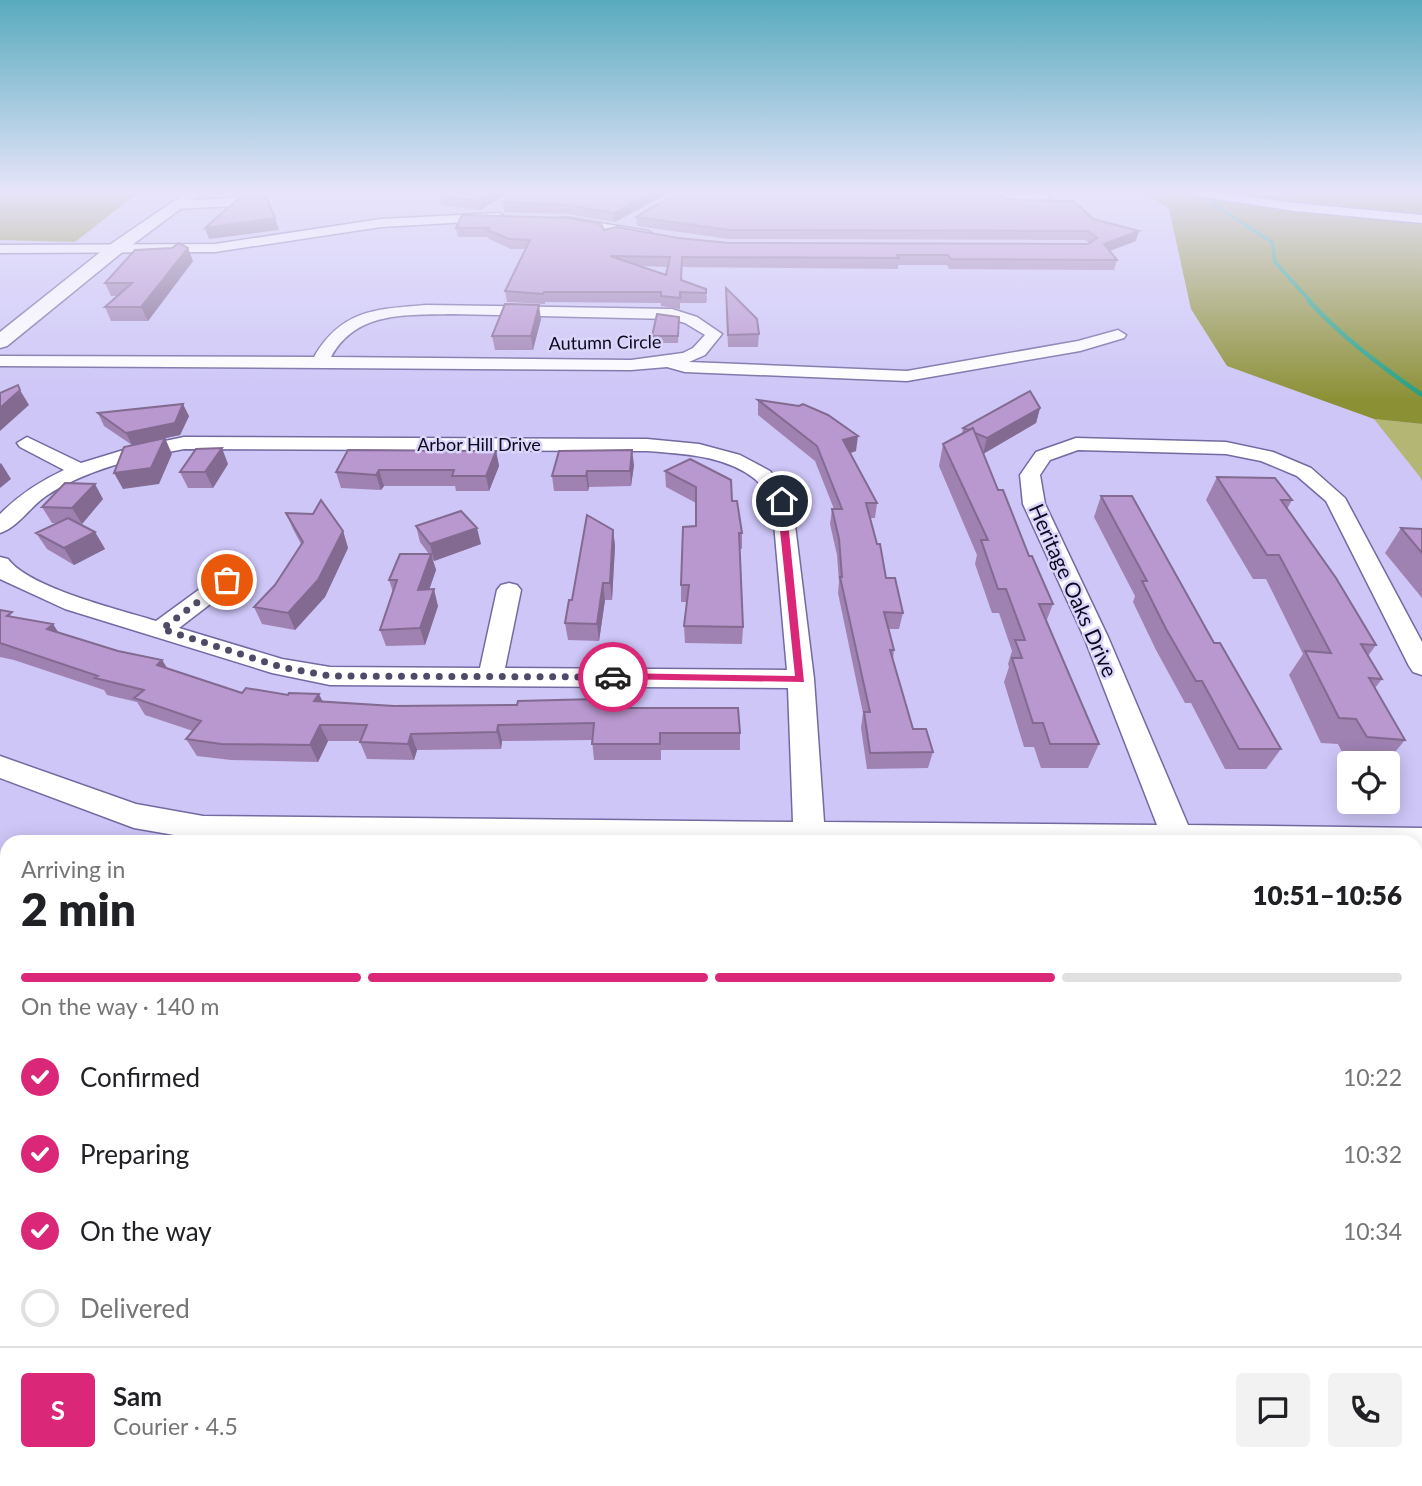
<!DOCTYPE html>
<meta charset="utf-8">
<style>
:root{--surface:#fff;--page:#f2f2f2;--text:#202124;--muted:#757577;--line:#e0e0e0;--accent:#db2777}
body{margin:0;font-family:Lato,sans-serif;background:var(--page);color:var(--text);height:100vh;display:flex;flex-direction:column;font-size:26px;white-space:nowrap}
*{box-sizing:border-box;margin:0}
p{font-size:23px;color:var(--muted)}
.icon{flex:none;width:38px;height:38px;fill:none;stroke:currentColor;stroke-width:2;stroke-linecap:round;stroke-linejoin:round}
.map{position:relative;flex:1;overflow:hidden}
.side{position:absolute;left:0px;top:835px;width:1423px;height:653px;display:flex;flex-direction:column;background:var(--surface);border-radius:21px 21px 0 0;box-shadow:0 4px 18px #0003}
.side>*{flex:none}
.controls{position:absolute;left:1337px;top:751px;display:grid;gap:14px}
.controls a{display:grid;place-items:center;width:63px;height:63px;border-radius:7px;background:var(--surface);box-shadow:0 4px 18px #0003;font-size:35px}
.pin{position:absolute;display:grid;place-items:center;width:60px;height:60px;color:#fff;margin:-30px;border:4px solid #fff;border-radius:50%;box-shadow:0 2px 7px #0007}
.courier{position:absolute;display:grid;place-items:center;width:70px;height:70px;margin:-35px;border:5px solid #db2777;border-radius:50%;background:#fff;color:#222;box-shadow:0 2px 9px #0007}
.headline em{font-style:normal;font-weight:800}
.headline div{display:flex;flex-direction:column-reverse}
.headline{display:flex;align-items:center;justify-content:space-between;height:119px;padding:0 21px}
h1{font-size:46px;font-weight:800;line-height:52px}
.bar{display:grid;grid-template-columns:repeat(4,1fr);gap:10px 7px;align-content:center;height:84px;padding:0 21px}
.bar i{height:9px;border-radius:5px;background:var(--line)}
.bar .selected{background:var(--accent)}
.bar p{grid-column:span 4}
.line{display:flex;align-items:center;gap:18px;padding:0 21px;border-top:2px solid var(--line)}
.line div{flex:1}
.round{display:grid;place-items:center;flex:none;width:74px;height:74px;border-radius:7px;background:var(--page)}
ol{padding:0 21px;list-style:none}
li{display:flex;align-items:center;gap:21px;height:77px}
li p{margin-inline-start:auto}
li .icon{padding:7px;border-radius:50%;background:var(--accent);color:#fff;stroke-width:4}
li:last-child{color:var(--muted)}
li i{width:38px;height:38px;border:4px solid var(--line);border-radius:50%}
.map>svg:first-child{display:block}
.green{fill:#b3b773}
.forest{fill:#8c9035}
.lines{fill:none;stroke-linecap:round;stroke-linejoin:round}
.stream-far1{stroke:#219e7f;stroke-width:3.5}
.stream{stroke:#219e7f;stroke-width:4.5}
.minor-casing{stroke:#746aa2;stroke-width:3}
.major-casing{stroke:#746aa2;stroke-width:3}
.minor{fill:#fff;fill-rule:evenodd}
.major{fill:#fff;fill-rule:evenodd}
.wall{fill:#9f82b2;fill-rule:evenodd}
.shaded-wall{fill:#826a91}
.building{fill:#b997cf;stroke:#826a91;stroke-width:2;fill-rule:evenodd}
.route{fill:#db2777}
.done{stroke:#504a69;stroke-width:7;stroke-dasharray:0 12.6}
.labels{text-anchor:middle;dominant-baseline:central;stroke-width:5;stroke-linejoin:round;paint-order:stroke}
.far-street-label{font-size:18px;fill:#0d081d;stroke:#dad5fa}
.street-label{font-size:21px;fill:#0d081d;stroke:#dad5fa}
</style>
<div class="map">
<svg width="1422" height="1486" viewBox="0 0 1422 1486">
<rect width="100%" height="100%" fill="#cdc6f7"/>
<path class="green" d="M1374,419l48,5v57l-2,-4z"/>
<path class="forest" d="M0,192h145l-15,7 -55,43 -75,-2z
M1143,192h279v232l-48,-5 -147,-53 -36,-57 -22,-100z"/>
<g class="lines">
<path class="stream-far1" d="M1222,192l-9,12 59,38 3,20 36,40"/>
<path class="stream" d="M1309,301c33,36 73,66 113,94"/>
<g class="minor-casing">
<path id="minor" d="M241,192h13l-20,14 -59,3 -6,-4 6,-4 56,-3z
M885,192l159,2 6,4 -6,4h-70l-83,-6z
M1192,192h27l76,11 127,12v8l-127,-12 -97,-15z
M499,213l6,4 -2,3 -122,7 -166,25 -215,1v-8l215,-1 166,-25z
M564,217l84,14 7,4 -7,4 -89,-15v-6z
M427,305l245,4 25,8 25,17 -17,21 -16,7 218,9 171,-30 40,-11 8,5 -2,3 -44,13 -173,30 -222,-9 -18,-5 -36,3 -631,-4v-10l314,1c28,-48 63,-48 113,-52zM452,314l219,5 14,4 20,12 -12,13 -10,5 -52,7 -300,-3c25,-46 75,-42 121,-43z
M27,437l54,26 46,-14 57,-12 463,2 52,5 41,11 30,16 22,30 22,178 10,143 333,3 -73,-188 -61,-133 -3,-29 16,-23 40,-14 150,4 47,10 38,16 34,30 77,144v33l-9,-3 -4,-6 -83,-165 -29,-25 -36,-15 -35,-7 -148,-4 -28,10 -10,15 5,29 63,133 80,188 234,3v24h-6v-10l-1213,-2 -69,-12 -134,-50v-22l136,48 67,12 590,6 -5,-134 -458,-3 -58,-12 -207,-64 -65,-30v-22l8,2c21,29 113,51 148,62l63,-46h16l4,5 -4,5 -56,43 103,31 48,8 150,1 17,-78 4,-5 8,-2 8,2 4,5 -16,78 282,2 -15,-169c-5,-7 -11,-17 -17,-22 -30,-24 -72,-25 -108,-28l-463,-2c-48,9 -97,20 -138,47 -15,10 -29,32 -46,37v-19c19,-19 40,-33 64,-44l-44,-23 -3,-4z
M1416,969l6,2v40l-6,-2z
M7,1362v51l-7,2v-50z
M590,1480h50l-2,6h-50z
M1149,1480h50l1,6h-50z"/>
</g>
<g class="major-casing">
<path id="major" d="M187,192h16l-83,62 -113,92 -7,2v-16l108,-86z"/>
</g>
<use href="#minor" class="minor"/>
<use href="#major" class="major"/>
</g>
<path class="wall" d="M446,192h63l-29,18 -39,-5 -2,-9z
M518,192h152l-55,30 -47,-8 -64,-2 -1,-10z
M1003,198l90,21 43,22 -26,10 7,9 -3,10 -165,-1 -2,-4h-49v4l-216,-2 -1,14 25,8 1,11 -1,3h-26v6l-19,-3v-3l-116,-1v2l-38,-2 -2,-11 20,-42h-14l-22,-10 -1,-2h-30l-2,-9 148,2 125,13h360l-4,-3 -356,-1 -92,-13 -1,-9zM640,266l28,1 -2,8z
M193,261l-45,60h-37l-6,-14 12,-11h-6l-6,-13z
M726,299l33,35 -1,13h-30z
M679,317l-1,26h-26v-7z
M541,319l-8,31h-38l-3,-14z
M758,400l98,51 -6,2 27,50 -2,15h-5l16,60 17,35 -4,16h-10l5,21 -1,9 20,70 20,23 -5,16 -61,1 -6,-41 2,-15 -25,-120 1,-11 -2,-27 -7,-31 2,-15h2l-19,-48 -57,-46z
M1040,408l-4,15 -53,31 15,36 55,114 -7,18 53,122 -11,24h-47l-7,-21h-10l-20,-65 5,-15 -1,-3 4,-13 -13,-38h-7l-17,-49 2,-9 -38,-89 4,-22 19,-10 1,-6z
M98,413l91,3 -9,19 -48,10 -28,-19z
M496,451l3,15 -10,25h-33l-1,-5h-71l-3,4 -40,-2 -5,-16z
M228,464l-15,24h-25l-8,-16z
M634,465l-3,21 -42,1 -1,4h-34l-2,-15z
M665,471l67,30 10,32v16h-2l3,78 -1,17 -57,-1 -1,-17 3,-24h-6v-17l15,-59v-23l-30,-16z
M1217,477l75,23 -5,9 89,136 -8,11 14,23 -7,9 30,52 -19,23 -39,-1 -9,-18 -17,-1 -32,-68 14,-21 -37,-75h-13l-47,-79z
M1101,496l113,147 67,106 -15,20h-41l-34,-66h-6l-29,-53 -23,-48 2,-6 -41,-79z
M103,499l-21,25 -4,-1 17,9 10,17 -31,16 -27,-16 -11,-16 21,-10h-5l-10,-16z
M286,513l57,18 5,17 -23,49 -30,33 -33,-6 -8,-17 21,-22 26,-41 -8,-15z
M416,526l65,18 -47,17 -2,-3 4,12 -7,20 9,16 -13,39 -39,1 -6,-16 13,-38 -4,-12 40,-26 -9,-12z
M1401,528l21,1v69l-37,-45z
M613,530l2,16 -3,54h-7l-6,41 -31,-1 -3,-17 7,-23z
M0,610l15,8 103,33 44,9 5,8 75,25 81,8 71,5 232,2 114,25v17h-79v10h-67l-2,-20 -90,1 -1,8 -84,1 -3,10 -47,-1 -7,-17 1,-1h-33l-10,21 -87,-2 -34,-4 -11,-17 7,-8 -48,-16 -8,-13 -30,-7 -3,-5 -90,-30 -14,-3z
M1418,1087l4,1v90l-6,-2v-88z
M1252,1480h115l-26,6h-86z
M1382,1480h34l6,6h-40z"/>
<path class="shaded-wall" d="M493,192h16l-29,18 -1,-9z
M653,192h17l-55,30 -1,-9z
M275,218l4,12 -70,9 -4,-11z
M1139,231l-3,10 -35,13 3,-10z
M188,248l5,13 -45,60 -7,-14z
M539,305l2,14 -8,31 -2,-14z
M20,390l9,15 -29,26v-23z
M183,404l6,12 -9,19 -48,10 -6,-12z
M1040,408l-4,15 -53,31 4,-16z
M858,436l-2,15 -14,5 1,-16z
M165,438l7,16 -13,30 -36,5 -9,-16z
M222,448l6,16 -15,24 -8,-16z
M632,450l2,15 -3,21 -1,-15z
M496,451l3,15 -10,25 -3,-15z
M1,463l10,16 -11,9v-24z
M379,470l5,16 -3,4 -5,-15z
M587,471l2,16 -1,4 -2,-15z
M95,484l8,15 -21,25 -10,-16z
M477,528l4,16 -47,17 -4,-17z
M613,530l2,16 -3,54 -2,-17z
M343,531l5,17 -23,49 -30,33 -7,-17z
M95,532l10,17 -31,16 -10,-17z
M431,554l5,16 -13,37 -5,-17z
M603,583l2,17 -6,41 -2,-17z
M434,589l4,17 -13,39 -5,-17z
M53,624l11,17 -17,-12z
M162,660l10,16 -15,-11z
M319,694l8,16 -13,-9z
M320,725l8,16 -10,21 -8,-17z
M498,725l4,16 -1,8 -4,-17z
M411,734l6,16 -3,10 -6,-16z
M0,1224l7,5v12l-7,-7z
M7,1265v29l-7,7v-30z
M411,1480h5l8,6h-5z"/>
<path class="building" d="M246,192h18l11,26 -70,10z
M446,192h47l-14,9 -40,-5z
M518,192h135l-39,21 -47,-8 -64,-3z
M679,192h252l71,3 1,3 14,2 57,1 19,18 46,12 -35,13 13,16 -166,-1 -3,-4h-51l2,3 -217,-1 -1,23 25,9v4l-26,-1v6l-19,-2v-4h-117l-1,2 -38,-3 25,-51 -21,-1 -22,-9 2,-2h-33l6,-13 105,3 34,6 3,6 13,-3 61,11 51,5 359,1 9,-6 -9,-7 -359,-1 -93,-13zM610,256l60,1 -4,18z
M179,243l9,5 -47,59h-36l27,-24h-27l30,-33 37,-2z
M726,288l31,31 2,15 -31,1z
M505,304l34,1 -8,31h-39z
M657,314l22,3 -1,19h-26z
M18,385l2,5 -20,18v-15z
M1030,391l10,17 -53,30 -12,-5 -2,-5 -5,2 -5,-2z
M758,400l41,6 4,-2 25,11 30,21 -15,4 34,63h-11l11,41h3l6,34h9l8,35 -19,-1 10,38h-4l23,79h13l7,23 -63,1 -6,-41h6l-30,-135h2l-3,-38 -7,-30h10l-25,-63z
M183,404l-8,19 -49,10 -28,-20z
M973,428l25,62h5l26,66h3l21,48h-14l60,140h-49l-7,-21h-10l-21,-65h10l-7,-18h10l-19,-51h-8l-17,-49h7l-45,-96z
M165,438l-14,30 -37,5 10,-26z
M222,448l-17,24h-25l16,-23z
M348,450l148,1 -10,25h-34l2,-6h-75l-3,5 -40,-3z
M632,450l-2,21h-43l-1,5h-34l7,-25z
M690,459l41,21 1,21h5l5,32h-3l4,94 -59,-1 5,-41h-8l2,-58 13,-1v-39l-31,-16z
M1217,477l58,1 17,22h-11l55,78 40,67 -15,-1 21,35 -13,-1 36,62 -38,-3 -11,-18 -17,-1 -34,-67 26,2 -52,-98h-12z
M65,483l30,1 -23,24 -30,-1z
M1101,496h31l82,147h6l61,106h-42l-37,-68h-6l-30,-52 -24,-48h5z
M321,500l22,31 -25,49 -30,33 -34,-6 21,-22 28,-43 -17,-29 27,1z
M461,511l16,17 -47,16 -14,-18z
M587,515l26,15 -3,53h-7l-6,41 -32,-1 4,-23h3z
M68,518l27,14 -31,16 -28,-15z
M1401,528l21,1v24z
M400,554h31l-13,36 16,-1 -14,39 -40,2 17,-50h-8z
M0,610l12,2 -5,4 46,8 -6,5 71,22 44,9 -5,5 85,28 4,-5 42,7 1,-2 30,1 -5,7 80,5 123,-1 1,-4 79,-2 1,-4h27l-1,13h114l2,25h-80v11h-68l2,-21 -96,2 -1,7 -86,2 -3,10 -48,-2 7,-17h-47l-10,20 -89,-1 -35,-5 15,-18 -67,-23 10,-8 -49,-12 3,-2 -98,-33z
M1418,1087l4,1v63l-6,-2v-55l4,2z
M0,1234l7,7v24l-7,6z
M1416,1422l6,2v62h-15l-1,-6h10z
M386,1480h25l8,6h-37z
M727,1480h88l2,6h-93l-1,-3z
M1284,1480h83v1l-26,5h-55z"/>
<linearGradient id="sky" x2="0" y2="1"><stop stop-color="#58abbe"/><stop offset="0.48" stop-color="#e8e5fb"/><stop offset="1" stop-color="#e8e5fb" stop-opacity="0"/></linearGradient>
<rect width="1422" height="400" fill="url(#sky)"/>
<path class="route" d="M782,498l4,3 18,181 -195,-3 -1,-2 5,-4 182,3 -18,-175z"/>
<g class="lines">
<path class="done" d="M227,580l-65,49 119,38 49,9 283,1"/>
</g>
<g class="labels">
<g class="far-street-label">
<text transform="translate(605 342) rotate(-1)">Autumn Circle</text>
<text x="479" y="444">Arbor Hill Drive</text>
</g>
<g class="street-label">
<text transform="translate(1074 590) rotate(66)">Heritage Oaks Drive</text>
</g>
</g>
</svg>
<div class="controls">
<a><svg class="icon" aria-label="locate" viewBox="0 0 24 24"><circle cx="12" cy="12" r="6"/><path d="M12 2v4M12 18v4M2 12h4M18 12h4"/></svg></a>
</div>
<div class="pin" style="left:227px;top:580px;background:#ea580c"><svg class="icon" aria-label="bag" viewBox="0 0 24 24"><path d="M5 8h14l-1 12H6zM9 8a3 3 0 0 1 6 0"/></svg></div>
<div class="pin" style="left:782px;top:501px;background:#1f2937"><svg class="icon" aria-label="home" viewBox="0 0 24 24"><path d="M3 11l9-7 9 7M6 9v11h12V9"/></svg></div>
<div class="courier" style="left:613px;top:677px"><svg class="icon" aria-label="car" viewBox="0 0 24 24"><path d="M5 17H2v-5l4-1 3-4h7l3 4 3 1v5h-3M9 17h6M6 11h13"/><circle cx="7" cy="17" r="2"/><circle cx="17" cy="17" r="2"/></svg></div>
<section class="side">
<div class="headline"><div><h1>2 min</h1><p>Arriving in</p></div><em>10:51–10:56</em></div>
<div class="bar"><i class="selected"></i><i class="selected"></i><i class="selected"></i><i></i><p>On the way · 140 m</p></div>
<ol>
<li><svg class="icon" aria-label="check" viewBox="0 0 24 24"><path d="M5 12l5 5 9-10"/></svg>Confirmed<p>10:22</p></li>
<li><svg class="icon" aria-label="check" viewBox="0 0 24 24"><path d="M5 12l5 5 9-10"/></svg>Preparing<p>10:32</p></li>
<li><svg class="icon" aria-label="check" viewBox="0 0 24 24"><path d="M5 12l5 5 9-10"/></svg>On the way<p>10:34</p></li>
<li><i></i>Delivered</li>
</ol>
<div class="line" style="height:126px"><b class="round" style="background:var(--accent);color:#fff">S</b><div><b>Sam</b><p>Courier · 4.5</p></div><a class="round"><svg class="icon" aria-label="chat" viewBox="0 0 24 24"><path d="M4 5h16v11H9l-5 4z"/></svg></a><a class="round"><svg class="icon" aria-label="phone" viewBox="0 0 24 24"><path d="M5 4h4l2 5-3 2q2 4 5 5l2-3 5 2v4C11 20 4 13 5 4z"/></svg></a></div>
</section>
</div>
